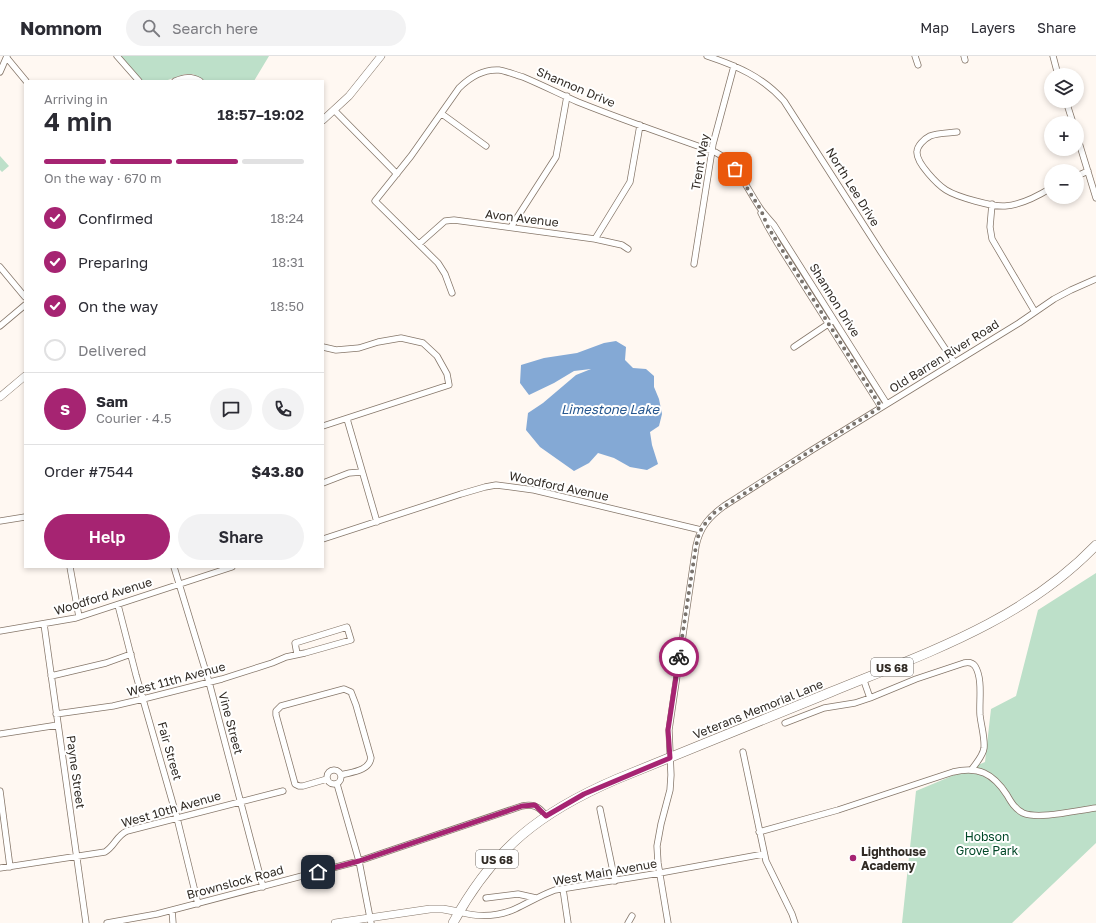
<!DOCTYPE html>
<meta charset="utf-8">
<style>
:root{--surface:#fff;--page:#f2f2f3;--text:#2b2b33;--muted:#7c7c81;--line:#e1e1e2;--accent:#a62472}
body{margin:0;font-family:"Golos Text",sans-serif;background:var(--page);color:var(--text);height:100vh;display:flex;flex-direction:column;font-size:15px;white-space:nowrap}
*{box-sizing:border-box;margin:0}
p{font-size:13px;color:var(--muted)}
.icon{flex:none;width:22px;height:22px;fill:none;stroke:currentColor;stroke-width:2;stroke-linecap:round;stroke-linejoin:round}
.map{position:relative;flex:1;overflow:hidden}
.sheet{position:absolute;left:24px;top:24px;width:300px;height:488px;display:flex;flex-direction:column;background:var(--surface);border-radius:0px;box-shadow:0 2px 6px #0003}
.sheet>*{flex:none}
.tools{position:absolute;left:1044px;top:12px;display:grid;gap:8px}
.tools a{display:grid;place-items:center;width:40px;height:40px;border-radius:50%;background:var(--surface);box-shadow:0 2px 6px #0003;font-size:20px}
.pin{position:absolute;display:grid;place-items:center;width:34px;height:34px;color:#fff;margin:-17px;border-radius:8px;box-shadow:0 2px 6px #0006}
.courier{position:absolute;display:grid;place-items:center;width:40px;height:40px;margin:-20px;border:3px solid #a62472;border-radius:50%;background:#fff;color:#222;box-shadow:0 1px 5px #0007}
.overview em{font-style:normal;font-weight:600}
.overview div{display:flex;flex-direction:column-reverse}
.overview{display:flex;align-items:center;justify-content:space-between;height:68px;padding:0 20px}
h1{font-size:26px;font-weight:600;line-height:30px}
.bar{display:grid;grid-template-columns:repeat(4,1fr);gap:6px 4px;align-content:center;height:48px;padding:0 20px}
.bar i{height:5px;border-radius:3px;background:var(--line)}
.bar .selected{background:var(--accent)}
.bar p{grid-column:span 4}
.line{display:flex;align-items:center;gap:10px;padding:0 20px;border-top:1px solid var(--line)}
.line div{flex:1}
.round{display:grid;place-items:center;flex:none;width:42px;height:42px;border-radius:21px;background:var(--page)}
ol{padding:0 20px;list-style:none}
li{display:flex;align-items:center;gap:12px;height:44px}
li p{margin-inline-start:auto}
li .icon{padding:4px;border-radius:50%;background:var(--accent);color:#fff;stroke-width:4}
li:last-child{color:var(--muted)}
li i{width:22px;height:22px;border:2px solid var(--line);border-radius:50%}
.primary-button{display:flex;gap:8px;margin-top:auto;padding:8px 20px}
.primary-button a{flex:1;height:46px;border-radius:24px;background:var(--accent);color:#fff;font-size:16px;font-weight:600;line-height:46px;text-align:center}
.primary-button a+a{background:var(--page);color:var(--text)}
header{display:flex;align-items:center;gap:24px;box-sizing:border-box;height:56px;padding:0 20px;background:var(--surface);border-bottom:1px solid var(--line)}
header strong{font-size:19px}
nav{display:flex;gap:22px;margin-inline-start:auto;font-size:14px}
.search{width:280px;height:36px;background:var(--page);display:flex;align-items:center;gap:10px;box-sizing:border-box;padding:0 14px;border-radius:22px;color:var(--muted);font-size:15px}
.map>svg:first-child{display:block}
.green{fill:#bde0c9}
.water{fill:#84a9d5}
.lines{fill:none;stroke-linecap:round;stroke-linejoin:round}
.minor-casing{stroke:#86776a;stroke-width:7}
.tertiary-casing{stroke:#86776a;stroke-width:8}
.primary-casing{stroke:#86776a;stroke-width:10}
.minor{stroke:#fff;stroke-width:5.5}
.tertiary{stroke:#fff;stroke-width:7}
.primary{stroke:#fff;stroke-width:9}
.done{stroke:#79736d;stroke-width:4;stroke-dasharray:0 7.2}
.route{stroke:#a62472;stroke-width:5}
.poi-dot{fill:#a62472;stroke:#fff;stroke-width:1.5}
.labels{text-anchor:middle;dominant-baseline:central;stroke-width:4;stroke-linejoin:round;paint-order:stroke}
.shield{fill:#fff;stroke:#6f6b66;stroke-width:1}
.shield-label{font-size:11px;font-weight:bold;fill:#312b25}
.street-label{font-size:12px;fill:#312b25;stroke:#fff}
.park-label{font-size:12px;fill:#004727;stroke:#fff}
.poi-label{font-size:12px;font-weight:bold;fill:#312b25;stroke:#fff;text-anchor:start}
.water-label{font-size:13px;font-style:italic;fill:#275890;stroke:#fff}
</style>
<header>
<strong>Nomnom</strong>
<div class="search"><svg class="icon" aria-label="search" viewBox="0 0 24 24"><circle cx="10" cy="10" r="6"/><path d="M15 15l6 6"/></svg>Search here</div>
<nav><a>Map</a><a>Layers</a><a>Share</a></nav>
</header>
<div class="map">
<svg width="1096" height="867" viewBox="0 0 1096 867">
<rect width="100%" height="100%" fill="#fff8f2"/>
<path class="green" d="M120,0h149l-15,25h-49l-12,-7h-8l-20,7h-23z
M0,100l9,10 -7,6 -2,-2z
M1096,517v270l-84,80h-110l14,-132 69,-29 6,-53 25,-13 22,-86z"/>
<path class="water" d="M616,285l10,6 -1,13 8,8 13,1 8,7v11l5,12 3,15 -3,12 -9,6 2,13 6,19 -11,6 -17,-3 -16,-9 -16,-5 -9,10 -15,8 -34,-24 -14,-17 2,-17 15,-10 33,-28 15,-6 -17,2 -20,12 -25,12 -9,-12 1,-18 23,-7 33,-5 27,-10z"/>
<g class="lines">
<g class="minor-casing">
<path id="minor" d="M117,0l22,25
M707,0c30,10 56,21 77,45l97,151 73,110
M915,0l3,9
M964,0l1,4
M1053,0l5,19
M7,2l19,23
M0,16l7,-16
M175,25c9,-4 16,-5 25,0
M1066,45l7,22
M334,54l63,64
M442,58l44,32
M957,76c-8,1 -20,1 -27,4 -6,3 -13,10 -13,16 -1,11 21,33 29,38 11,7 47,17 59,16 16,-1 33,-10 46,-18
M1077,80l19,62
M1077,120l11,-5
M992,148l-2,23 2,12 43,73
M761,157l6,12 11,19 103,163
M511,171l45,-70 11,-61
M595,183l35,-57 10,-57
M419,188l26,-23 9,-1 141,19 27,6 6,4
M694,208l19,-120 21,-78
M0,211l25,30
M452,237l-7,-19 -7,-11 -63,-62 36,-45 48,-68c11,-11 24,-19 40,-18 8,1 16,5 24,7 19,8 37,17 55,25 45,18 91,34 137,50 22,11 32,37 45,56 4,6 9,11 14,17l113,179
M0,270l25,-21
M323,291l13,3 23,-2 19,-6 23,-4 22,5 14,13 10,18 2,11 -126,41
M794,291l37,-25
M347,363l30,103
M323,427l26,-10 13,-1
M0,465l25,-4
M323,483l138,-45 24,-7 11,-2 38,5 167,40
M70,511l9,50
M174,511l35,115 54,205
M118,549l18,70 41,143 21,86
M44,568l42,299
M0,575l76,-13 156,-51
M51,620l55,-13 25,-9
M863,622l7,20 46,-19 48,-16c4,-1 8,-1 11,3 8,13 4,34 5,49 1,10 5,23 4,33 -1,8 -8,15 -12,21
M56,658l57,-8 30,-7 79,-20 50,-16 14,-6 19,-4 46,-13 -4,-13 -52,16 2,11
M785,667l39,-15 31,-5 15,-5
M0,678l58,-9
M743,696l23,109 26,53 3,9
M327 721a7 7 0 1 1 14 0a7 7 0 1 1-14 0Z
M327,723l-24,7h-4l-4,-2 -19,-69v-4l5,-5 63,-17 7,3 5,13 15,53c-2,13 -19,14 -30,17
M337,728l22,77 12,62
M0,735l10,76
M600,753l15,72
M759,776l79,-22 115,-38c25,-6 40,1 54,23 4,7 8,14 16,18 16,7 55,-3 73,-5
M0,812l105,-16c10,-6 11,-16 22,-21l156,-40
M563,833l5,34
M486,842l32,-4 18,4
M172,854l1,13
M459,856c18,5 38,5 56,-3 13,-6 26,-14 40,-19l105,-17 104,-19
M107,867l50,-9 202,-53 163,-55c11,-2 17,0 24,10
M628,867l4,-7
M668,867l-10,-60 -1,-17 4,-22 9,-34 1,-15 -2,-45 27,-184c4,-19 13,-29 28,-40l88,-56 207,-127 35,-24 17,-9 25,-11"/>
</g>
<g class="tertiary-casing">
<path id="tertiary" d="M323,64l26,-24 32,-40
M0,341l25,-21
M335,867l95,-14h13l16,3"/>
</g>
<g class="primary-casing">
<path id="primary" d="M453,867c41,-75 87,-111 164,-144 72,-29 143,-58 214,-87 95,-39 192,-71 265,-147"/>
</g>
<use href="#minor" class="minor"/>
<use href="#tertiary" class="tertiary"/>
<use href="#primary" class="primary"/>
</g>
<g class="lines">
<path class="done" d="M679,601l17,-111 3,-13 5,-8 10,-12 98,-63 69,-43 -107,-170 -7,-12 -6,-15 -26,-41"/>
<path class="route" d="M318,816l41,-11 163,-55 13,-1 11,11 38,-22 86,-36 -2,-28 11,-73"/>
</g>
<circle class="poi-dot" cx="853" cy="802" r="4"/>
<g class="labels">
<g class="shield">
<rect x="871" y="602" width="42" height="18" rx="3"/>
<rect x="476" y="794" width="42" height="18" rx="3"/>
</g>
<g class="shield-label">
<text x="892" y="611">US 68</text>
<text x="497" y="803">US 68</text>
</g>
<g class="street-label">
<text transform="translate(576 31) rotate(23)">Shannon Drive</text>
<text transform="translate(700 106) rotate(-80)">Trent Way</text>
<text transform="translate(853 131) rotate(58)">North Lee Drive</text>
<text transform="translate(522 162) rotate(7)">Avon Avenue</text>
<text transform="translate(835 244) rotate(58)">Shannon Drive</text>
<text transform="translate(944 300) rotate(-32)">Old Barren River Road</text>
<text transform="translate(559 430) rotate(12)">Woodford Avenue</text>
<text transform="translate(103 540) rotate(-17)">Woodford Avenue</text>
<text transform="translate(176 623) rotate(-15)">West 11th Avenue</text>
<text transform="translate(758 653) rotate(-22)">Veterans Memorial Lane</text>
<text transform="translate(231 667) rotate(75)">Vine Street</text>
<text transform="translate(170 695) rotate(74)">Fair Street</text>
<text transform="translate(76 716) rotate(82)">Payne Street</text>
<text transform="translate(171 753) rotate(-16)">West 10th Avenue</text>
<text transform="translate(605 816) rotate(-10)">West Main Avenue</text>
<text transform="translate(235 826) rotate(-15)">Brownslock Road</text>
</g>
<g class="park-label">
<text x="987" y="780">Hobson<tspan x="987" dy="14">Grove Park</tspan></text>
</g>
<g class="poi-label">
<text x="861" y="795">Lighthouse<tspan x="861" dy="14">Academy</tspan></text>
</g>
<g class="water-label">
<text x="610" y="353">Limestone Lake</text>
</g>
</g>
</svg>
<div class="tools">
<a><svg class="icon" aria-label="layers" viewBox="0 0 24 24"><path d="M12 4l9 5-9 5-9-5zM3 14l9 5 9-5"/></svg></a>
<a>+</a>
<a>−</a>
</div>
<div class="pin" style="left:735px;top:113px;background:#ea580c"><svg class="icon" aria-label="bag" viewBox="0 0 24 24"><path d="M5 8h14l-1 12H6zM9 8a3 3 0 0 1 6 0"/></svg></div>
<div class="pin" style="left:318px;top:816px;background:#1f2937"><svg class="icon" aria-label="home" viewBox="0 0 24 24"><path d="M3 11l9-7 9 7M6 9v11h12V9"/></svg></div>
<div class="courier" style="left:679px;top:601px"><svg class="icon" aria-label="bike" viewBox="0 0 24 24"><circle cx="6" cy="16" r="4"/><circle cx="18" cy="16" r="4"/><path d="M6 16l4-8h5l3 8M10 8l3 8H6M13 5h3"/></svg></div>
<section class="sheet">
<div class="overview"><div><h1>4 min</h1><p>Arriving in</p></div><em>18:57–19:02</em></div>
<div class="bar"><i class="selected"></i><i class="selected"></i><i class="selected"></i><i></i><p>On the way · 670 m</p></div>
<ol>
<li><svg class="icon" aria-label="check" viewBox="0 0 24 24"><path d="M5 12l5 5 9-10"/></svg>Confirmed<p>18:24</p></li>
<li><svg class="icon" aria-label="check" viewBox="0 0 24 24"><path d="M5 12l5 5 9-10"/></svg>Preparing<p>18:31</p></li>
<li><svg class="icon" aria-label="check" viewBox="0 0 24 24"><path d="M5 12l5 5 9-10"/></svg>On the way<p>18:50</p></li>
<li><i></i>Delivered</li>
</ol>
<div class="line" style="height:72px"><b class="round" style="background:var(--accent);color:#fff">S</b><div><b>Sam</b><p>Courier · 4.5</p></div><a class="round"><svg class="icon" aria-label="chat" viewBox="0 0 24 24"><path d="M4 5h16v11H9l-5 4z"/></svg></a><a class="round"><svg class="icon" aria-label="phone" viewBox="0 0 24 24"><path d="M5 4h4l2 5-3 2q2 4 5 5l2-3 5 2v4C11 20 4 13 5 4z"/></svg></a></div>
<div class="line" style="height:52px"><div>Order #7544</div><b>$43.80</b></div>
<div class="primary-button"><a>Help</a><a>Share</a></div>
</section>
</div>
